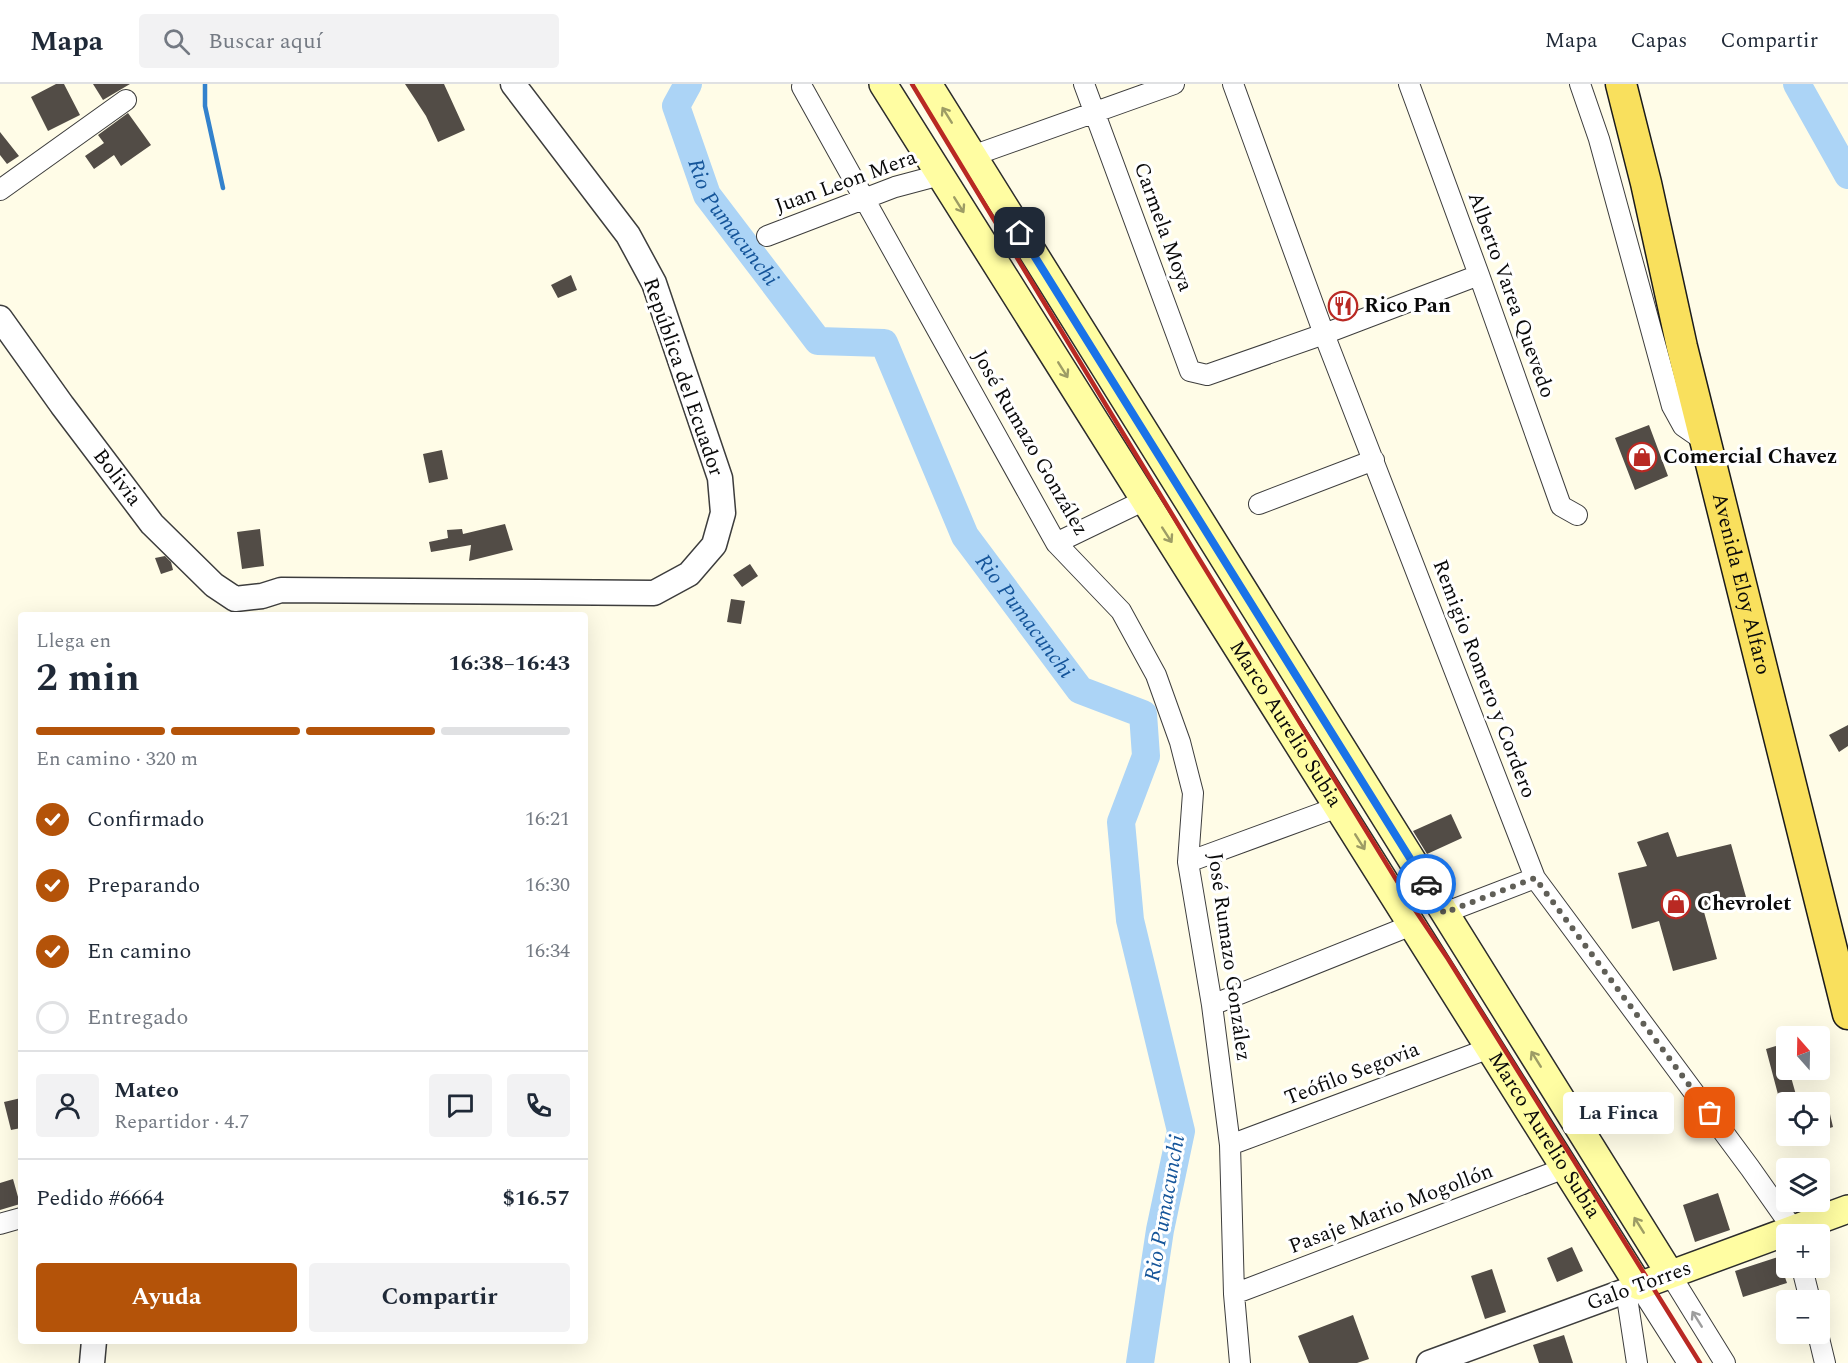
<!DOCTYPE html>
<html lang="es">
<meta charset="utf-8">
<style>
:root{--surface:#fff;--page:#f2f2f3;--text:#1f2937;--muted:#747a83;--line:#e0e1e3;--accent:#b45309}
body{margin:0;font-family:Spectral,serif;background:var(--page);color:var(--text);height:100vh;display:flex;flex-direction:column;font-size:22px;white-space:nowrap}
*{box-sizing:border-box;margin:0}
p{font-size:20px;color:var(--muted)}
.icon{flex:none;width:33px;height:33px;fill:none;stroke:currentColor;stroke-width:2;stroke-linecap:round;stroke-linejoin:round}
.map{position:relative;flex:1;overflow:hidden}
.side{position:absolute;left:18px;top:528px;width:570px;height:732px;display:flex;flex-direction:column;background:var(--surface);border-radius:6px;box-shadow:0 6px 24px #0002}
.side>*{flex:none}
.needle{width:39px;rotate:340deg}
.tools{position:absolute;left:1776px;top:942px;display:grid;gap:12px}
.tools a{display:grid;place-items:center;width:54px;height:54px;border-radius:6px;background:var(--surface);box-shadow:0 6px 24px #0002;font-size:30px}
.pin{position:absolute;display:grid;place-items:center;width:51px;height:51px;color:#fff;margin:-26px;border-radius:12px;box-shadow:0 3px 9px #0006}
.courier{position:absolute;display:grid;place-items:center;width:60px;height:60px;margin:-30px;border:4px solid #1a73e8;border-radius:50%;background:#fff;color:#222;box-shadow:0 2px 8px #0007}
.bubble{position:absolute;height:42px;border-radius:6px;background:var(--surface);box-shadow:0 6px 24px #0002;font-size:20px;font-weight:700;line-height:42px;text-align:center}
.overview em{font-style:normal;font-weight:700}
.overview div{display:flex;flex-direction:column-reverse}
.overview{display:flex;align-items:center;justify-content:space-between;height:102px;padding:0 18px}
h1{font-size:39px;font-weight:700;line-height:45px}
.bar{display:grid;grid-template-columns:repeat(4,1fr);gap:9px 6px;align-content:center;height:72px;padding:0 18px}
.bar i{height:8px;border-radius:4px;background:var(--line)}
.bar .on{background:var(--accent)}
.bar p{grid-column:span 4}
.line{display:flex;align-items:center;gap:15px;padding:0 18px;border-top:2px solid var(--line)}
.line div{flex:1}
.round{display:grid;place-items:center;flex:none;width:63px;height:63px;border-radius:6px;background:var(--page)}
ol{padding:0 18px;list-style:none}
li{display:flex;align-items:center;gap:18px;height:66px}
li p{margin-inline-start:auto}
li .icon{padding:6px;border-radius:50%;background:var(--accent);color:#fff;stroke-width:4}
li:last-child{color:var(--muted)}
li i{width:33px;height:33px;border:3px solid var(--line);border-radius:50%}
.button{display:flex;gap:12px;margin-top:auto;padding:12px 18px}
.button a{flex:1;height:69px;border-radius:6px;background:var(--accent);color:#fff;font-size:24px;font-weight:700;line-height:69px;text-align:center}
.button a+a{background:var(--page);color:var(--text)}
header{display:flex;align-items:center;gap:36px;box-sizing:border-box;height:84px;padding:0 30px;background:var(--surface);border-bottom:2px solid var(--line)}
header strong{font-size:28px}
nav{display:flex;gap:33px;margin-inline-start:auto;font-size:21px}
.search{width:420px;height:54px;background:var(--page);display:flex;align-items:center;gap:15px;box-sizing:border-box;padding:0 21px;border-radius:6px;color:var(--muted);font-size:22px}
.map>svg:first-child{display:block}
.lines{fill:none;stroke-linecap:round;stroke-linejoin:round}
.stream{stroke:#3382cd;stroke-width:4.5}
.river{stroke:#acd4f6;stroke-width:28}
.building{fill:#524c46}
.minor-casing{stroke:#3d3d3d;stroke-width:22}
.tertiary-casing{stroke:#3d3d3d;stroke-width:27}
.secondary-casing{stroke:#2c2c2c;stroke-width:30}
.primary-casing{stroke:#1b1b1b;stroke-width:33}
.minor{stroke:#fff;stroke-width:20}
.tertiary{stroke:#fff;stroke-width:24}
.secondary{stroke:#fffda2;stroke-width:27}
.primary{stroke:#f9e05d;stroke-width:30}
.rail{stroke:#b92923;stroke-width:4.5}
.oneway{stroke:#9d9c65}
.oneway2{stroke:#9d9d9d}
.done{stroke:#605f57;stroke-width:6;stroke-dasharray:0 10.8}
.route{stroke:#1a73e8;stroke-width:8}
.labels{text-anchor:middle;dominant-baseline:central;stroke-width:6;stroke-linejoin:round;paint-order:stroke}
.street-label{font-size:21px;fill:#0a0a0a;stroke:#fff}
.poi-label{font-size:21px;font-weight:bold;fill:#0a0a0a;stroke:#fff;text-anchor:start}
.water-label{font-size:22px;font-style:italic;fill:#15559a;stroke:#fff}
</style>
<header>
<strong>Mapa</strong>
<div class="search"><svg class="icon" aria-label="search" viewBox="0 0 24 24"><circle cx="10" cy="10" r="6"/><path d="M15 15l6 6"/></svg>Buscar aquí</div>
<nav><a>Mapa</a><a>Capas</a><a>Compartir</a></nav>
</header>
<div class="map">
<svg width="1848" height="1279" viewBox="0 0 1848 1279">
<rect width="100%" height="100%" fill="#fffce7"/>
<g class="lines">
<path class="stream" d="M205,0v22l18,82"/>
<g class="river">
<path id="s1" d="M688,0l-12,22 31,89 111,146 66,2 81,193 115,154 63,24 3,42 -25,66 9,98 51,211 -21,99 -20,133"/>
<path d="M1797,0l51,91"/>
</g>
</g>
<path class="building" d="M56,0h8l16,31 -32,16 -17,-34z
M93,0h37l-27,16z
M405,0h39l21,46 -27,12 -12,-26z
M128,29l23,32 -30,21 -7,-11 -20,14 -9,-13 19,-13 -6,-8z
M0,48l19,24 -12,8 -7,-9z
M571,191l6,15 -19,8 -7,-13z
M1649,341l19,51 -33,14 -20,-52z
M442,366l6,29 -19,4 -6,-29z
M505,440l8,26 -44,11 2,-16 -40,7 -2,-10 19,-4 -1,-8 15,-1 1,5z
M260,445l4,37 -22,3 -5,-37z
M165,472l6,6 2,8 -12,4 -6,-16z
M750,480l8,12 -16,11 -9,-12z
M731,515l14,2 -4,23 -14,-2z
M1848,641v21l-9,6 -10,-17z
M1451,730l11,24 -35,16 -14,-23z
M1668,748l9,25 54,-13 15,53 -42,15 13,47 -44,12 -14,-50 -27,8 -14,-56 29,-7 -10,-24z
M1786,959v27h3l9,32h-18l-14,-53z
M21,1014v30l-10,2 -7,-28z
M1830,1030l3,13 -13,4v-14z
M13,1095l7,25 -20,6v-27z
M1718,1109l12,37 -35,12 -12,-37z
M1572,1163l11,24 -26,11 -10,-24z
M1778,1173l9,26 -44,14 -8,-26z
M1492,1185l14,43 -21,7 -14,-43z
M1353,1231l16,44 -12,4h-48l-11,-27z
M1564,1251l9,28h-34l-6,-18z"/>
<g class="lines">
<g class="minor-casing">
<path id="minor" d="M1084,0l106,287 17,4 117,-41 155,-59
M1233,0l91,250 211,544 215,290 43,61 2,5
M1409,0l70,191 82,231 16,9
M1580,0l19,55 73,267 11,20 23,16
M802,3l254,456 65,68 35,64 24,67 13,51 -5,69 24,143 18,140 4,149 6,69
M972,72l202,-72
M0,106l126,-90
M767,152l128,-49 45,-12
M1259,420l115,-44
M1056,459l89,-43
M1188,778l150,-55
M1444,829l91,-35
M1212,921l200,-80
M1230,1061l260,-97
M0,1140l21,-6
M1802,1184l8,32
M1670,1190l55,89
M1639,1202l49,77
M1626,1207l11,72
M1234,1210l331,-126
M1818,1250l7,29"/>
</g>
<g class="tertiary-casing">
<g id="tertiary">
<path id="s2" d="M0,234l62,87 90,119 62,61 21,14 27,-3 19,-6 373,3 35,-19 25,-29 9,-32 -3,-35 -66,-195 -26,-48 -115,-151"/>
<path d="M92,1279l2,-22"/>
<path d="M1429,1279l210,-77"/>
</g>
</g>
<g class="secondary-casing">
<g id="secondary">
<path id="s3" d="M883,0l756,1202 209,-77"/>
<path d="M928,0l742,1190"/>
</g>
</g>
<g class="primary-casing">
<g id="primary">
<path id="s4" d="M1621,0l25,99 36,164 166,667"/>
</g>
</g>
<use href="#minor" class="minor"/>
<use href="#tertiary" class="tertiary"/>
<use href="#secondary" class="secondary"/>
<use href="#primary" class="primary"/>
<path class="rail" d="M912,0l281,465 220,358 35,52 252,404"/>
</g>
<defs><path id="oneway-shaft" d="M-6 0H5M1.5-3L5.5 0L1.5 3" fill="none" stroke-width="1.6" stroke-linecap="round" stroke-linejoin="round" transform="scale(1.5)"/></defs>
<g class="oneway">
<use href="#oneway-shaft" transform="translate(947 31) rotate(-122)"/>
<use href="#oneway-shaft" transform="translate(959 121) rotate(58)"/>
<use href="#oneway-shaft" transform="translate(1063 286) rotate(58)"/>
<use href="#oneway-shaft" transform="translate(1167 451) rotate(57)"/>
<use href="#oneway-shaft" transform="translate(1360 758) rotate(58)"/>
<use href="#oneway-shaft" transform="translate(1536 975) rotate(-122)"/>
<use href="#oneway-shaft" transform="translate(1639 1141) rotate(-122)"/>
</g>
<use class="oneway2" href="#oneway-shaft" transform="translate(1697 1235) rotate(-122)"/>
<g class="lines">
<path class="done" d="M1426,800l18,29 91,-35 175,235"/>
<path class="route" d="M1020,149l406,651"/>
</g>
<defs>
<g id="restaurant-ring" transform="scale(1.5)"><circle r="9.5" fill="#fff" stroke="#b92923" stroke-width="1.5"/><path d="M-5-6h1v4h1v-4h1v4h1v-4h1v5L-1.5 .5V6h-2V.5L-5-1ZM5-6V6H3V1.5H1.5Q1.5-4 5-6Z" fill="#b92923"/></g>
<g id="shop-ring" transform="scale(1.5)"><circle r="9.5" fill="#fff" stroke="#b92923" stroke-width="1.5"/><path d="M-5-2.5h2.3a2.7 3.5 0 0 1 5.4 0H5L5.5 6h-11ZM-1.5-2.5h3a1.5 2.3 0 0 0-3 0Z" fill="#b92923"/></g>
</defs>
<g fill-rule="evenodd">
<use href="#restaurant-ring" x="1343" y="222"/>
<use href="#shop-ring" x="1642" y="373"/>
<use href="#shop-ring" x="1676" y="820"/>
</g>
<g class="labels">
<g class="street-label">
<text transform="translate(846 98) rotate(-20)">Juan Leon Mera</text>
<text transform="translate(1163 143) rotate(70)">Carmela Moya</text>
<text transform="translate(1511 211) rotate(70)">Alberto Varea Quevedo</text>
<text transform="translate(683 293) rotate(71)">República del Ecuador</text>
<text transform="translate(1030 359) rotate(60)">José Rumazo González</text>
<text stroke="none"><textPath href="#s2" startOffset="198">Bolivia</textPath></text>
<text stroke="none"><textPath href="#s4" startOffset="514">Avenida Eloy Alfaro</textPath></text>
<text transform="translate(1484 595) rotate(69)">Remigio Romero y Cordero</text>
<text stroke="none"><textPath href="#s3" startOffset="756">Marco Aurelio Subia</textPath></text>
<text transform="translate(1229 873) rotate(82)">José Rumazo González</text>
<text transform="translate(1352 990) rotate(-21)">Teófilo Segovia</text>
<text stroke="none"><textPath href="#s3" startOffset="1242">Marco Aurelio Subia</textPath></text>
<text transform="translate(1391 1125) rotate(-21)">Pasaje Mario Mogollón</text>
<text transform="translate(1639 1202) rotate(-20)">Galo Torres</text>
</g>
<g class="poi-label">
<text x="1364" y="222">Rico Pan</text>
<text x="1663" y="373">Comercial Chavez</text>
<text x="1697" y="820">Chevrolet</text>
</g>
<g class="water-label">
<text stroke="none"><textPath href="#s1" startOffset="156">Rio Pumacunchi</textPath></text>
<text stroke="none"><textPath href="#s1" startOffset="678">Rio Pumacunchi</textPath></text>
<text transform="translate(1165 1124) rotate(-80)">Rio Pumacunchi</text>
</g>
</g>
</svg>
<div class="tools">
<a><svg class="needle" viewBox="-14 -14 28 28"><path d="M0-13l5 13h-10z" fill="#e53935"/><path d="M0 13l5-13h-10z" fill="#747a83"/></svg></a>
<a><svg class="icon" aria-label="locate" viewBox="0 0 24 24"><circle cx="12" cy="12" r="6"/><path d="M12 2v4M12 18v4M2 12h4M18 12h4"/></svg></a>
<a><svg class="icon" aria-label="layers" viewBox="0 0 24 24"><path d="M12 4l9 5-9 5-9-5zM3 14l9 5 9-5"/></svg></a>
<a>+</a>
<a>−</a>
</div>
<div class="pin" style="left:1710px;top:1029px;background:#ea580c"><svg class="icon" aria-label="bag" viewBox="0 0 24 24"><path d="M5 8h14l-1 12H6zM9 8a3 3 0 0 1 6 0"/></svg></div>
<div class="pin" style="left:1020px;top:149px;background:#1f2937"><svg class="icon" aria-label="home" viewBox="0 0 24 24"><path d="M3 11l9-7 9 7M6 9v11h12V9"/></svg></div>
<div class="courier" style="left:1426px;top:800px"><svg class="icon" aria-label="car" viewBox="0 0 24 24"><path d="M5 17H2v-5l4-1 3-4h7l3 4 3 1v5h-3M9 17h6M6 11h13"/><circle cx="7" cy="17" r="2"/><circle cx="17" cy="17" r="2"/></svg></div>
<div class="bubble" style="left:1563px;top:1008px;width:111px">La Finca</div>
<section class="side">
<div class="overview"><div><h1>2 min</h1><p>Llega en</p></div><em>16:38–16:43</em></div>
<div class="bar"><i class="on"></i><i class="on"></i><i class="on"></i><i></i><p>En camino · 320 m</p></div>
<ol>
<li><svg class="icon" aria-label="check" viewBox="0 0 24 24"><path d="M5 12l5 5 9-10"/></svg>Confirmado<p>16:21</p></li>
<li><svg class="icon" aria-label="check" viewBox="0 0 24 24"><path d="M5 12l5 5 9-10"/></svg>Preparando<p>16:30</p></li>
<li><svg class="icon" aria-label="check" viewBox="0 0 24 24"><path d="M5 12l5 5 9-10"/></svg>En camino<p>16:34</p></li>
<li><i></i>Entregado</li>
</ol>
<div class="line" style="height:108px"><a class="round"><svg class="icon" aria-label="person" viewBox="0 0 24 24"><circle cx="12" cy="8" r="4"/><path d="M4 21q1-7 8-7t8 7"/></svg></a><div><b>Mateo</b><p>Repartidor · 4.7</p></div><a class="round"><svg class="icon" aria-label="chat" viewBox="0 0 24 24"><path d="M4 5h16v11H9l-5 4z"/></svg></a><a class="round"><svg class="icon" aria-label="phone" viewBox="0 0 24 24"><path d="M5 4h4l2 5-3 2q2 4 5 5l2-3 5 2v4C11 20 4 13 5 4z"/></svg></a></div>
<div class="line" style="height:78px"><div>Pedido #6664</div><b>$16.57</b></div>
<div class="button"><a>Ayuda</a><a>Compartir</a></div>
</section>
</div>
